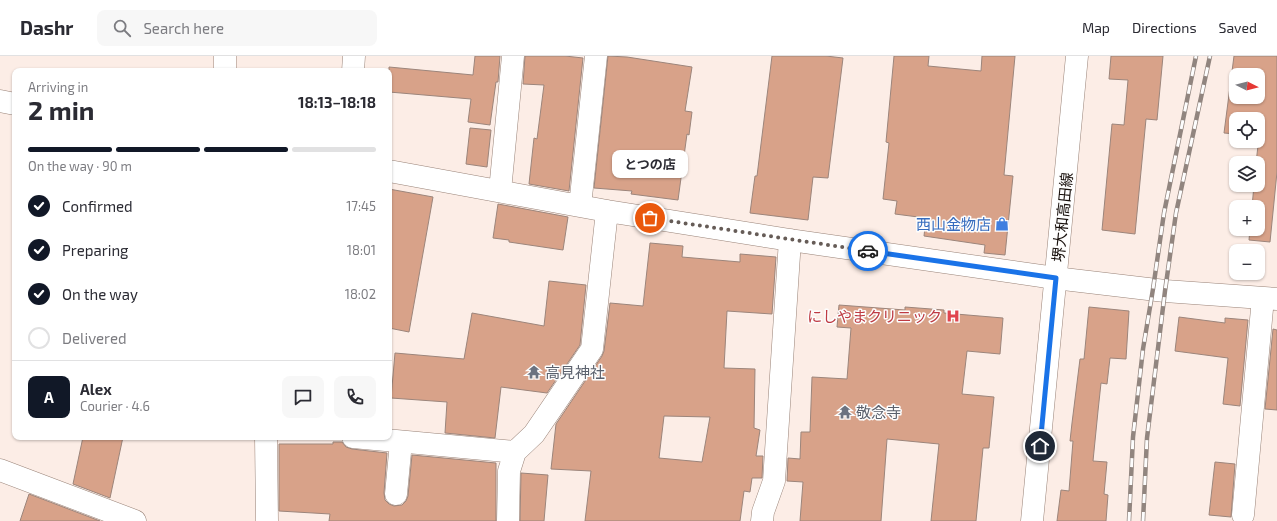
<!DOCTYPE html>
<meta charset="utf-8">
<style>
:root{--surface:#fff;--page:#f7f7f7;--text:#2b2b33;--muted:#7c7c81;--line:#e1e1e2;--accent:#111827}
body{margin:0;font-family:"Exo 2","Noto Sans JP",sans-serif;background:var(--page);color:var(--text);height:100vh;display:flex;flex-direction:column;font-size:15px;white-space:nowrap}
*{box-sizing:border-box;margin:0}
p{font-size:13px;color:var(--muted)}
.icon{flex:none;width:22px;height:22px;fill:none;stroke:currentColor;stroke-width:2;stroke-linecap:round;stroke-linejoin:round}
.map{position:relative;flex:1;overflow:hidden}
.sheet{position:absolute;left:12px;top:12px;width:380px;height:372px;display:flex;flex-direction:column;background:var(--surface);border-radius:8px;box-shadow:0 1px 3px #0004}
.sheet>*{flex:none}
.needle{width:26px;rotate:96deg}
.buttons{position:absolute;left:1229px;top:12px;display:grid;gap:8px}
.buttons a{display:grid;place-items:center;width:36px;height:36px;border-radius:8px;background:var(--surface);box-shadow:0 1px 3px #0004;font-size:20px}
.pin{position:absolute;display:grid;place-items:center;width:34px;height:34px;color:#fff;margin:-17px;border:2px solid #fff;border-radius:50%;box-shadow:0 1px 4px #0007}
.courier{position:absolute;display:grid;place-items:center;width:40px;height:40px;margin:-20px;border:3px solid #1a73e8;border-radius:50%;background:#fff;color:#222;box-shadow:0 1px 5px #0007}
.bubble{position:absolute;height:28px;border-radius:8px;background:var(--surface);box-shadow:0 1px 3px #0004;font-size:13px;font-weight:700;line-height:28px;text-align:center}
.overview em{font-style:normal;font-weight:700}
.overview div{display:flex;flex-direction:column-reverse}
.overview{display:flex;align-items:center;justify-content:space-between;height:68px;padding:0 16px}
h1{font-size:26px;font-weight:700;line-height:30px}
.bar{display:grid;grid-template-columns:repeat(4,1fr);gap:6px 4px;align-content:center;height:48px;padding:0 16px}
.bar i{height:5px;border-radius:3px;background:var(--line)}
.bar .on{background:var(--accent)}
.bar p{grid-column:span 4}
.line{display:flex;align-items:center;gap:10px;padding:0 16px;border-top:1px solid var(--line)}
.line div{flex:1}
.round{display:grid;place-items:center;flex:none;width:42px;height:42px;border-radius:8px;background:var(--page)}
ol{padding:0 16px;list-style:none}
li{display:flex;align-items:center;gap:12px;height:44px}
li p{margin-inline-start:auto}
li .icon{padding:4px;border-radius:50%;background:var(--accent);color:#fff;stroke-width:4}
li:last-child{color:var(--muted)}
li i{width:22px;height:22px;border:2px solid var(--line);border-radius:50%}
header{display:flex;align-items:center;gap:24px;box-sizing:border-box;height:56px;padding:0 20px;background:var(--surface);border-bottom:1px solid var(--line)}
header strong{font-size:19px}
nav{display:flex;gap:22px;margin-inline-start:auto;font-size:14px}
.search{width:280px;height:36px;background:var(--page);display:flex;align-items:center;gap:10px;box-sizing:border-box;padding:0 14px;border-radius:8px;color:var(--muted);font-size:15px}
.map>svg:first-child{display:block}
.building{fill:#d8a289;stroke:#9c857b;fill-rule:evenodd}
.lines{fill:none;stroke-linecap:round;stroke-linejoin:round}
.minor-casing{stroke:#998378;stroke-width:23}
.major-casing{stroke:#998378;stroke-width:23}
.minor{stroke:#fff;stroke-width:22}
.major{stroke:#fff;stroke-width:22}
.rail-casing{stroke:#91857f;stroke-width:4.5}
.rail{stroke:#fdfdfd;stroke-width:3;stroke-dasharray:9;stroke-linecap:butt}
.done{stroke:#665c57;stroke-width:4;stroke-dasharray:0 7.2}
.route{stroke:#1a73e8;stroke-width:5}
.labels{text-anchor:middle;dominant-baseline:central;stroke-width:3;stroke-linejoin:round;paint-order:stroke}
.street-label{font-size:15px;fill:#160e0a;stroke:#fdfdfd}
.shop-label{font-size:15px;fill:#366cbe;stroke:#fdfdfd;text-anchor:end}
.health-label{font-size:15px;fill:#be3a42;stroke:#fdfdfd;text-anchor:end}
.worship-label{font-size:15px;fill:#5b616d;stroke:#fdfdfd;text-anchor:start}
</style>
<header>
<strong>Dashr</strong>
<div class="search"><svg class="icon" aria-label="search" viewBox="0 0 24 24"><circle cx="10" cy="10" r="6"/><path d="M15 15l6 6"/></svg>Search here</div>
<nav><a>Map</a><a>Directions</a><a>Saved</a></nav>
</header>
<div class="map">
<svg width="1277" height="465" viewBox="0 0 1277 465">
<rect width="100%" height="100%" fill="#fcede6"/>
<path class="building" d="M475,0h25l-2,26h-2l-6,43 -22,-3 3,-23 -82,-7v-25l84,8z
M525,0h40l18,2 -14,133 -40,-7 5,-46 3,1 7,-54 -21,-1z
M608,0l19,1 65,10 -7,44 7,1 -3,23 -2,-1 -9,66 -47,-6 1,-3 -38,-3z
M772,0h54l17,2 -15,120 -15,-1 -5,43 -58,-7 5,-37h2z
M894,0h35l-1,10 53,5 1,-15h33l-11,119 9,1 -8,79 -21,-2 1,-8 -61,-9 2,-18 -31,-4 2,-13 -14,-2 6,-56 -3,-1z
M1111,0h52l-6,64 -11,-1 -11,115 -33,-4 10,-106 12,1 4,-45 -19,-1z
M1234,0h43v116l-7,70 -21,-2 1,-11h8v-22h-6l2,-22h4v-22h-2l3,-26 -1,-18h-22v15l-12,-1zM1236,19h22v22h-22z
M470,72l21,2 -4,37 -21,-3z
M389,133l44,8 -24,135 -20,-4z
M498,148l70,13 -5,33 -54,-8v-2l-16,-2z
M650,187l33,3 -1,11 58,5v-8l36,3 -4,57 -45,-3 -3,57 31,1 -1,59 6,2 -4,26h7l-1,22h-10l-2,14 -6,-1 -4,30h-155l6,-50 -40,-2 5,-45 46,-68 2,-5 6,-48 33,3zM664,360l46,1 -8,45 -43,-4z
M549,225l37,4 -6,60 -33,48 -46,-6 -6,51 -50,-5 2,-31 -56,-4 4,-45 69,6 8,-46 72,13z
M839,249l66,5v-3l39,3v3l59,5 -3,36 -33,-3 -5,43 32,3 -5,51h-6l-7,73h-45l8,-77 -52,-5 -6,82h-81l3,-39 -16,-1 1,-23 12,1 1,-27h9l2,-55 35,2 4,-51 -14,-1z
M1089,251l40,4 -3,48 -16,-1 -3,26 -6,-1 -3,28 -5,50 14,1 -3,32 4,1 -2,26h-49l4,-31 8,1 4,-50h-3l2,-18 8,-64h4z
M1179,261l46,6v-5l23,2 -8,86 -17,-2 5,-46 -53,-7z
M1273,273l4,1v80l-12,-1z
M83,381h40l-13,61 -37,-14z
M333,386h9l4,5 6,2 35,4 -3,40 1,7 4,4 5,2 8,-1 4,-4 2,-5 4,-41 84,8v58h-167l1,-7 -51,-3v-67h54z
M1215,406l20,2 -4,53 -22,-2z
M521,417l27,2 -4,46h-24z
M29,438l71,27h-80z"/>
<g class="lines">
<g class="minor-casing">
<path id="minor" d="M225,0v15
M353,15l1,-15
M0,45l15,3
M389,115l218,40 183,29 265,38 110,13 112,8
M500,135l13,-135
M580,150l16,-150
M266,381l1,84
M353,381l162,15
M0,414l135,51
M396,438l5,-52
M1243,459l20,-217
M508,465l1,-50 6,-19 19,-18 58,-85 15,-138
M762,465l1,-9 11,-31 16,-241"/>
</g>
<g class="major-casing">
<path id="major" d="M1032,465l45,-465"/>
</g>
<use href="#minor" class="minor"/>
<use href="#major" class="major"/>
<g class="rail-casing">
<path id="rail" d="M1129,465l4,-84 10,-88 10,-60 11,-76 32,-157
M1143,465l4,-83 18,-147 11,-78 34,-157"/>
</g>
<use href="#rail" class="rail"/>
</g>
<g class="lines">
<path class="done" d="M650,162l218,33"/>
<path class="route" d="M868,195l188,27 -16,168"/>
</g>
<defs>
<g id="shop-bare" transform="scale(1.08)"><path d="M-5-2.5h2.3a2.7 3.5 0 0 1 5.4 0H5L5.5 6h-11ZM-1.5-2.5h3a1.5 2.3 0 0 0-3 0Z" fill="#3f7fe0" stroke="#fdfdfd" stroke-width="2.5" paint-order="stroke"/></g>
<g id="hospital-bare" transform="scale(1.08)"><path d="M-5-5h3v3.5h4V-5h3V5h-3V1.5h-4V5h-3Z" fill="#e0444e" stroke="#fdfdfd" stroke-width="2.5" paint-order="stroke"/></g>
<g id="temple-bare" transform="scale(1.08)"><path d="M0-6L5-2H3V0L6.5 2.5H4V6H1.5V3h-3V6H-4V2.5H-6.5L-3 0V-2H-5Z" fill="#6b7280" stroke="#fdfdfd" stroke-width="2.5" paint-order="stroke"/></g>
</defs>
<g fill-rule="evenodd">
<use href="#shop-bare" x="1002" y="168"/>
<use href="#hospital-bare" x="953" y="260"/>
<use href="#temple-bare" x="534" y="316"/>
<use href="#temple-bare" x="845" y="356"/>
</g>
<g class="labels">
<g class="street-label">
<text transform="translate(1062 161) rotate(-84)">堺大和高田線</text>
</g>
<g class="shop-label">
<text x="991" y="168">西山金物店</text>
</g>
<g class="health-label">
<text x="942" y="260">にしやまクリニック</text>
</g>
<g class="worship-label">
<text x="545" y="316">高見神社</text>
<text x="856" y="356">敬念寺</text>
</g>
</g>
</svg>
<div class="buttons">
<a><svg class="needle" viewBox="-14 -14 28 28"><path d="M0-13l5 13h-10z" fill="#e53935"/><path d="M0 13l5-13h-10z" fill="#7c7c81"/></svg></a>
<a><svg class="icon" aria-label="locate" viewBox="0 0 24 24"><circle cx="12" cy="12" r="6"/><path d="M12 2v4M12 18v4M2 12h4M18 12h4"/></svg></a>
<a><svg class="icon" aria-label="layers" viewBox="0 0 24 24"><path d="M12 4l9 5-9 5-9-5zM3 14l9 5 9-5"/></svg></a>
<a>+</a>
<a>−</a>
</div>
<div class="pin" style="left:650px;top:162px;background:#ea580c"><svg class="icon" aria-label="bag" viewBox="0 0 24 24"><path d="M5 8h14l-1 12H6zM9 8a3 3 0 0 1 6 0"/></svg></div>
<div class="pin" style="left:1040px;top:390px;background:#1f2937"><svg class="icon" aria-label="home" viewBox="0 0 24 24"><path d="M3 11l9-7 9 7M6 9v11h12V9"/></svg></div>
<div class="courier" style="left:868px;top:195px"><svg class="icon" aria-label="car" viewBox="0 0 24 24"><path d="M5 17H2v-5l4-1 3-4h7l3 4 3 1v5h-3M9 17h6M6 11h13"/><circle cx="7" cy="17" r="2"/><circle cx="17" cy="17" r="2"/></svg></div>
<div class="bubble" style="left:612px;top:94px;width:76px">とつの店</div>
<section class="sheet">
<div class="overview"><div><h1>2 min</h1><p>Arriving in</p></div><em>18:13–18:18</em></div>
<div class="bar"><i class="on"></i><i class="on"></i><i class="on"></i><i></i><p>On the way · 90 m</p></div>
<ol>
<li><svg class="icon" aria-label="check" viewBox="0 0 24 24"><path d="M5 12l5 5 9-10"/></svg>Confirmed<p>17:45</p></li>
<li><svg class="icon" aria-label="check" viewBox="0 0 24 24"><path d="M5 12l5 5 9-10"/></svg>Preparing<p>18:01</p></li>
<li><svg class="icon" aria-label="check" viewBox="0 0 24 24"><path d="M5 12l5 5 9-10"/></svg>On the way<p>18:02</p></li>
<li><i></i>Delivered</li>
</ol>
<div class="line" style="height:72px"><b class="round" style="background:var(--accent);color:#fff">A</b><div><b>Alex</b><p>Courier · 4.6</p></div><a class="round"><svg class="icon" aria-label="chat" viewBox="0 0 24 24"><path d="M4 5h16v11H9l-5 4z"/></svg></a><a class="round"><svg class="icon" aria-label="phone" viewBox="0 0 24 24"><path d="M5 4h4l2 5-3 2q2 4 5 5l2-3 5 2v4C11 20 4 13 5 4z"/></svg></a></div>
</section>
</div>
